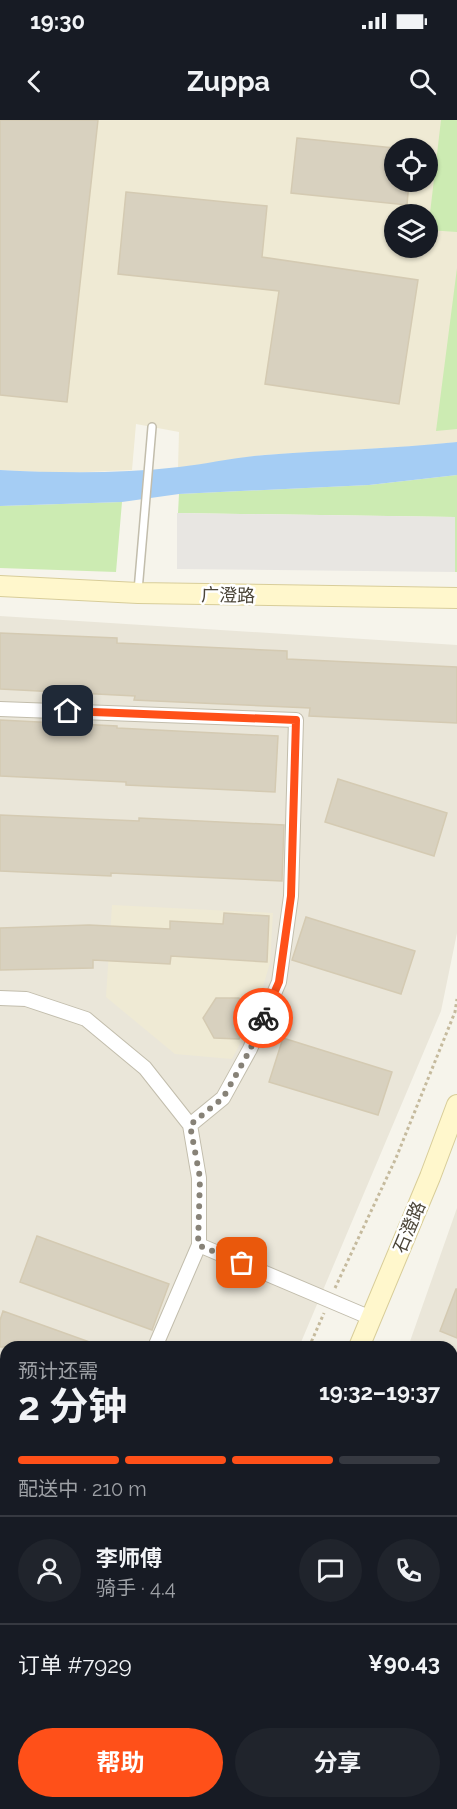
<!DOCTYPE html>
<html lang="zh">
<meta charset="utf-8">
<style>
:root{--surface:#171b24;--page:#20242c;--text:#f1f3f6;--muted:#9ea1a6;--line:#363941;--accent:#ff5019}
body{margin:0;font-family:Raleway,"Noto Sans SC",sans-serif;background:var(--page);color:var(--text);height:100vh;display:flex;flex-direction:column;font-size:22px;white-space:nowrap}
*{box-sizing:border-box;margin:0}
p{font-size:20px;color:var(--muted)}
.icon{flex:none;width:33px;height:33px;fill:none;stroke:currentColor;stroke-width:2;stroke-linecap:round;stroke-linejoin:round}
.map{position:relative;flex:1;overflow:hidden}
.sheet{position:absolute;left:0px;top:1221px;width:458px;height:468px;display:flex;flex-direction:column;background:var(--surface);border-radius:18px 18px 0 0;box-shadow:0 2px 4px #0004}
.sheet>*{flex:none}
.fabs{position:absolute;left:384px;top:18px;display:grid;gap:12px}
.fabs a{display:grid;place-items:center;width:54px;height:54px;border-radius:50%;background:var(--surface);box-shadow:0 2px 4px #0004;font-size:30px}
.pin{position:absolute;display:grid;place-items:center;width:51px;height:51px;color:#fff;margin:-26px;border-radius:12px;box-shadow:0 3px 9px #0006}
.courier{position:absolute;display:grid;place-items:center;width:60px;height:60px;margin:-30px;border:4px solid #ff5019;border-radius:50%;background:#fff;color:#222;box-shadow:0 2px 8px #0007}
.summary em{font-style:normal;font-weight:700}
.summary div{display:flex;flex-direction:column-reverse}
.summary{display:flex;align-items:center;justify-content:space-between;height:102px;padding:0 18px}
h1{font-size:39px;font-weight:700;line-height:45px}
.bar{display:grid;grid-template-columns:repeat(4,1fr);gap:9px 6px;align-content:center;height:72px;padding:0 18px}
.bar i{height:8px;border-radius:4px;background:var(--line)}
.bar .current{background:var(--accent)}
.bar p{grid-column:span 4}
.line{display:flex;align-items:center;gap:15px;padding:0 18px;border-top:2px solid var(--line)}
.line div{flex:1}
.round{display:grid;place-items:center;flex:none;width:63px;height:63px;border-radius:32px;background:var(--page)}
.cta{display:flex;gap:12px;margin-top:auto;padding:12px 18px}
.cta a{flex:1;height:69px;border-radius:36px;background:var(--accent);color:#fff;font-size:24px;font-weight:700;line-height:69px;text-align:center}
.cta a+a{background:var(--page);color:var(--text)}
.status{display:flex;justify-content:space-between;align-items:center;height:42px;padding:0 30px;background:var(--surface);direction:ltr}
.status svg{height:16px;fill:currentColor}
header{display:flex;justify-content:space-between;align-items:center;height:78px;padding:0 18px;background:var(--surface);font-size:27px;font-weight:700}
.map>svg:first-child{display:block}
.residential{fill:#eae6d9}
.education{fill:#efead4;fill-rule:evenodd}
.green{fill:#ccebb2}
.parking{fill:#e8e6e2}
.water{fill:#a5cdf4}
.building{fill:#d8d1bf;stroke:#d4cab2;stroke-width:1.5}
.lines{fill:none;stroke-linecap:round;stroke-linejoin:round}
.lane-casing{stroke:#c2bdac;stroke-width:10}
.street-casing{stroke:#c2bdac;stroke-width:16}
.secondary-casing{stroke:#d8cd99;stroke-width:22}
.primary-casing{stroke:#eace65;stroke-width:26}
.path{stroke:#c5ba9d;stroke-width:3;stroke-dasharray:3 3;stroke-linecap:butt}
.lane{stroke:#fff;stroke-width:7}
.street{stroke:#fff;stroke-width:14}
.secondary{stroke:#fff7cc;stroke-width:20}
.primary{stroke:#ffec9b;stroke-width:22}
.done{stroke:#878277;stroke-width:6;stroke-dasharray:0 10.8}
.route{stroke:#ff5019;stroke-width:8}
.labels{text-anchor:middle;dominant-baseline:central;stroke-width:5;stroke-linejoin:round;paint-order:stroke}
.street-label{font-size:18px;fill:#4b4538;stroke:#fff}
</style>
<div class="status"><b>19:30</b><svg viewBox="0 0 49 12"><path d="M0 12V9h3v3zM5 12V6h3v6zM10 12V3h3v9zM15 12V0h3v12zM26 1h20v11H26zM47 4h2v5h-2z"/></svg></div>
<header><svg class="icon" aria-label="back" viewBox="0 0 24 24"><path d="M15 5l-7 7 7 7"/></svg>Zuppa<svg class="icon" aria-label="search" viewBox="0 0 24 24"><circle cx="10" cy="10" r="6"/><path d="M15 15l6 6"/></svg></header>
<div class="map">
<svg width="457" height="1689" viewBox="0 0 457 1689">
<rect width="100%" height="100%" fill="#f6f4eb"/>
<path class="residential" d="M0,496l457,29v288l-16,78 -142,336h-293v218l-6,-3z
M457,1088v479l-5,-3v-337h-44z"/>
<path class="education" d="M0,0h457v322l-37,4 -157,9 -85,13 1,-36 -43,-8 -4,46 -68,3 -64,-3zM394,28h34v34h-34zM394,94h34v34h-34z
M112,785l161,8 -3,50 -16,54 -22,42 -57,-5 -69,-57z"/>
<path class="green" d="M441,0h16v112l-29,-2z
M457,148v161l-21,2z
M457,355v97h-2v-55l-277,-4 1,-19 190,-9z
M122,382l-6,70 -116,-4v-62z"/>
<path class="parking" d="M177,393l278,4v55l-278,-3z"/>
<path class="water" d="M457,322v33l-88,10 -190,9 -57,8 -122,4v-36c59,3 119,4 179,-3 28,-3 57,-10 86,-12 64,-5 128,-6 192,-13z"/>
<path class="building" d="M0,0h98l-31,282 -67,-7z
M297,18l97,10v34h15l-2,23 -116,-12z
M126,72l141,14 -5,51 156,23 -19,124 -134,-20 14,-93 -161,-17z
M0,513l117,5v5l170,8v8l170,8v56l-148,-7 1,-8 -176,-8 1,-4 -135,-7z
M0,600l117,6v2l161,8 -3,56 -149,-7v-3l-126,-6z
M338,659l109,34 -13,43 -109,-34z
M0,695l139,6v-3l145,7 -2,56 -171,-8v3l-111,-5z
M224,793l45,3 -2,46 -96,-6 -1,8 -77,-4v8l-93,2v-42l89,-3 81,4v-8l53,3z
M306,797l109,34 -14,43 -109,-34z
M216,878h23l12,20 -12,21 -25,-1 -11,-20z
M283,918l109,34 -14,43 -109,-33z
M37,1116l132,48 -17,46 -132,-48z
M456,1169h1v49l-17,-7z
M3,1191l95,34v2h-98v-27z"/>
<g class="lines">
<g class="lane-casing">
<path id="lane" d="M138,471l14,-164"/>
</g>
<g class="street-casing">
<path id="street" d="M0,589l296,11 -5,176 -12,86 -29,67 -27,49 -33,27
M0,878l26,1 60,20 59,49 45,57 9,53v67l172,73
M155,1227l44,-102
M0,1365l6,2"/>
</g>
<g class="secondary-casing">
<path id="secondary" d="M0,466l138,7 319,5
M359,1227l71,-170 27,-72"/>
</g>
<g class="primary-casing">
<path id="primary" d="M0,1531l6,2
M0,1564l6,3
M269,1683l12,6
M330,1683l12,6"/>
</g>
<path class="path" d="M335,1168l61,-130 59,-146 2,-13
M309,1227l15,-34
M0,1465l6,2"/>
<use href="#lane" class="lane"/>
<use href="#street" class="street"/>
<use href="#secondary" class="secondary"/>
<use href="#primary" class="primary"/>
</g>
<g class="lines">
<path class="done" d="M242,1143l-44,-18 2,-67 -10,-53 33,-27 27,-48 13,-32"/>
<path class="route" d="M68,591l228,9 -5,176 -12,86 -16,36"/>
</g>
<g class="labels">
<g class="street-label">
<text transform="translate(228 475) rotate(1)">广澄路</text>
<text transform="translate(409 1107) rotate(-67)">石澄路</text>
</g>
</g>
</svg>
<div class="fabs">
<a><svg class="icon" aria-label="locate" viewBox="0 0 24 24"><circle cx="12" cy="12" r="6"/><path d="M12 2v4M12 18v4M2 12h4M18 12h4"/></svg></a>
<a><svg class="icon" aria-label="layers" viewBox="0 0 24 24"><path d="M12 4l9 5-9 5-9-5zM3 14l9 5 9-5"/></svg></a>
</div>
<div class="pin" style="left:242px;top:1143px;background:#ea580c"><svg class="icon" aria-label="bag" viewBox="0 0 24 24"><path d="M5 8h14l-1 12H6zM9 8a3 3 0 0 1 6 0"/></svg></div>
<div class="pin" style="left:68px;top:591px;background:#1f2937"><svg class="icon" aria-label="home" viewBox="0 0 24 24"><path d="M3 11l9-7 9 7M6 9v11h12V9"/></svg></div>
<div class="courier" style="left:263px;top:898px"><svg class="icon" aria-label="bike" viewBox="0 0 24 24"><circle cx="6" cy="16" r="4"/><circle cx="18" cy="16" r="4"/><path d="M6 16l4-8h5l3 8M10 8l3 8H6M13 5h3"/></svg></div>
<section class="sheet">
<div class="summary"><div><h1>2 分钟</h1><p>预计还需</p></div><em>19:32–19:37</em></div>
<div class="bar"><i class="current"></i><i class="current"></i><i class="current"></i><i></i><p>配送中 · 210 m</p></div>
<div class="line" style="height:108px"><a class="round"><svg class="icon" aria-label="person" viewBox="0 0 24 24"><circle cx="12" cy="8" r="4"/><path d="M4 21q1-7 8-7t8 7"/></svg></a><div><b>李师傅</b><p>骑手 · 4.4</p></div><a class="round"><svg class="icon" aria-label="chat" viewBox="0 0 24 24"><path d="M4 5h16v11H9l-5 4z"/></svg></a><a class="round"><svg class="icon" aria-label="phone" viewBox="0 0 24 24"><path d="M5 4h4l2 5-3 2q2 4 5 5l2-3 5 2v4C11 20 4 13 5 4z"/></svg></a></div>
<div class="line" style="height:78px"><div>订单 #7929</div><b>¥90.43</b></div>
<div class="cta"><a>帮助</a><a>分享</a></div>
</section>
</div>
